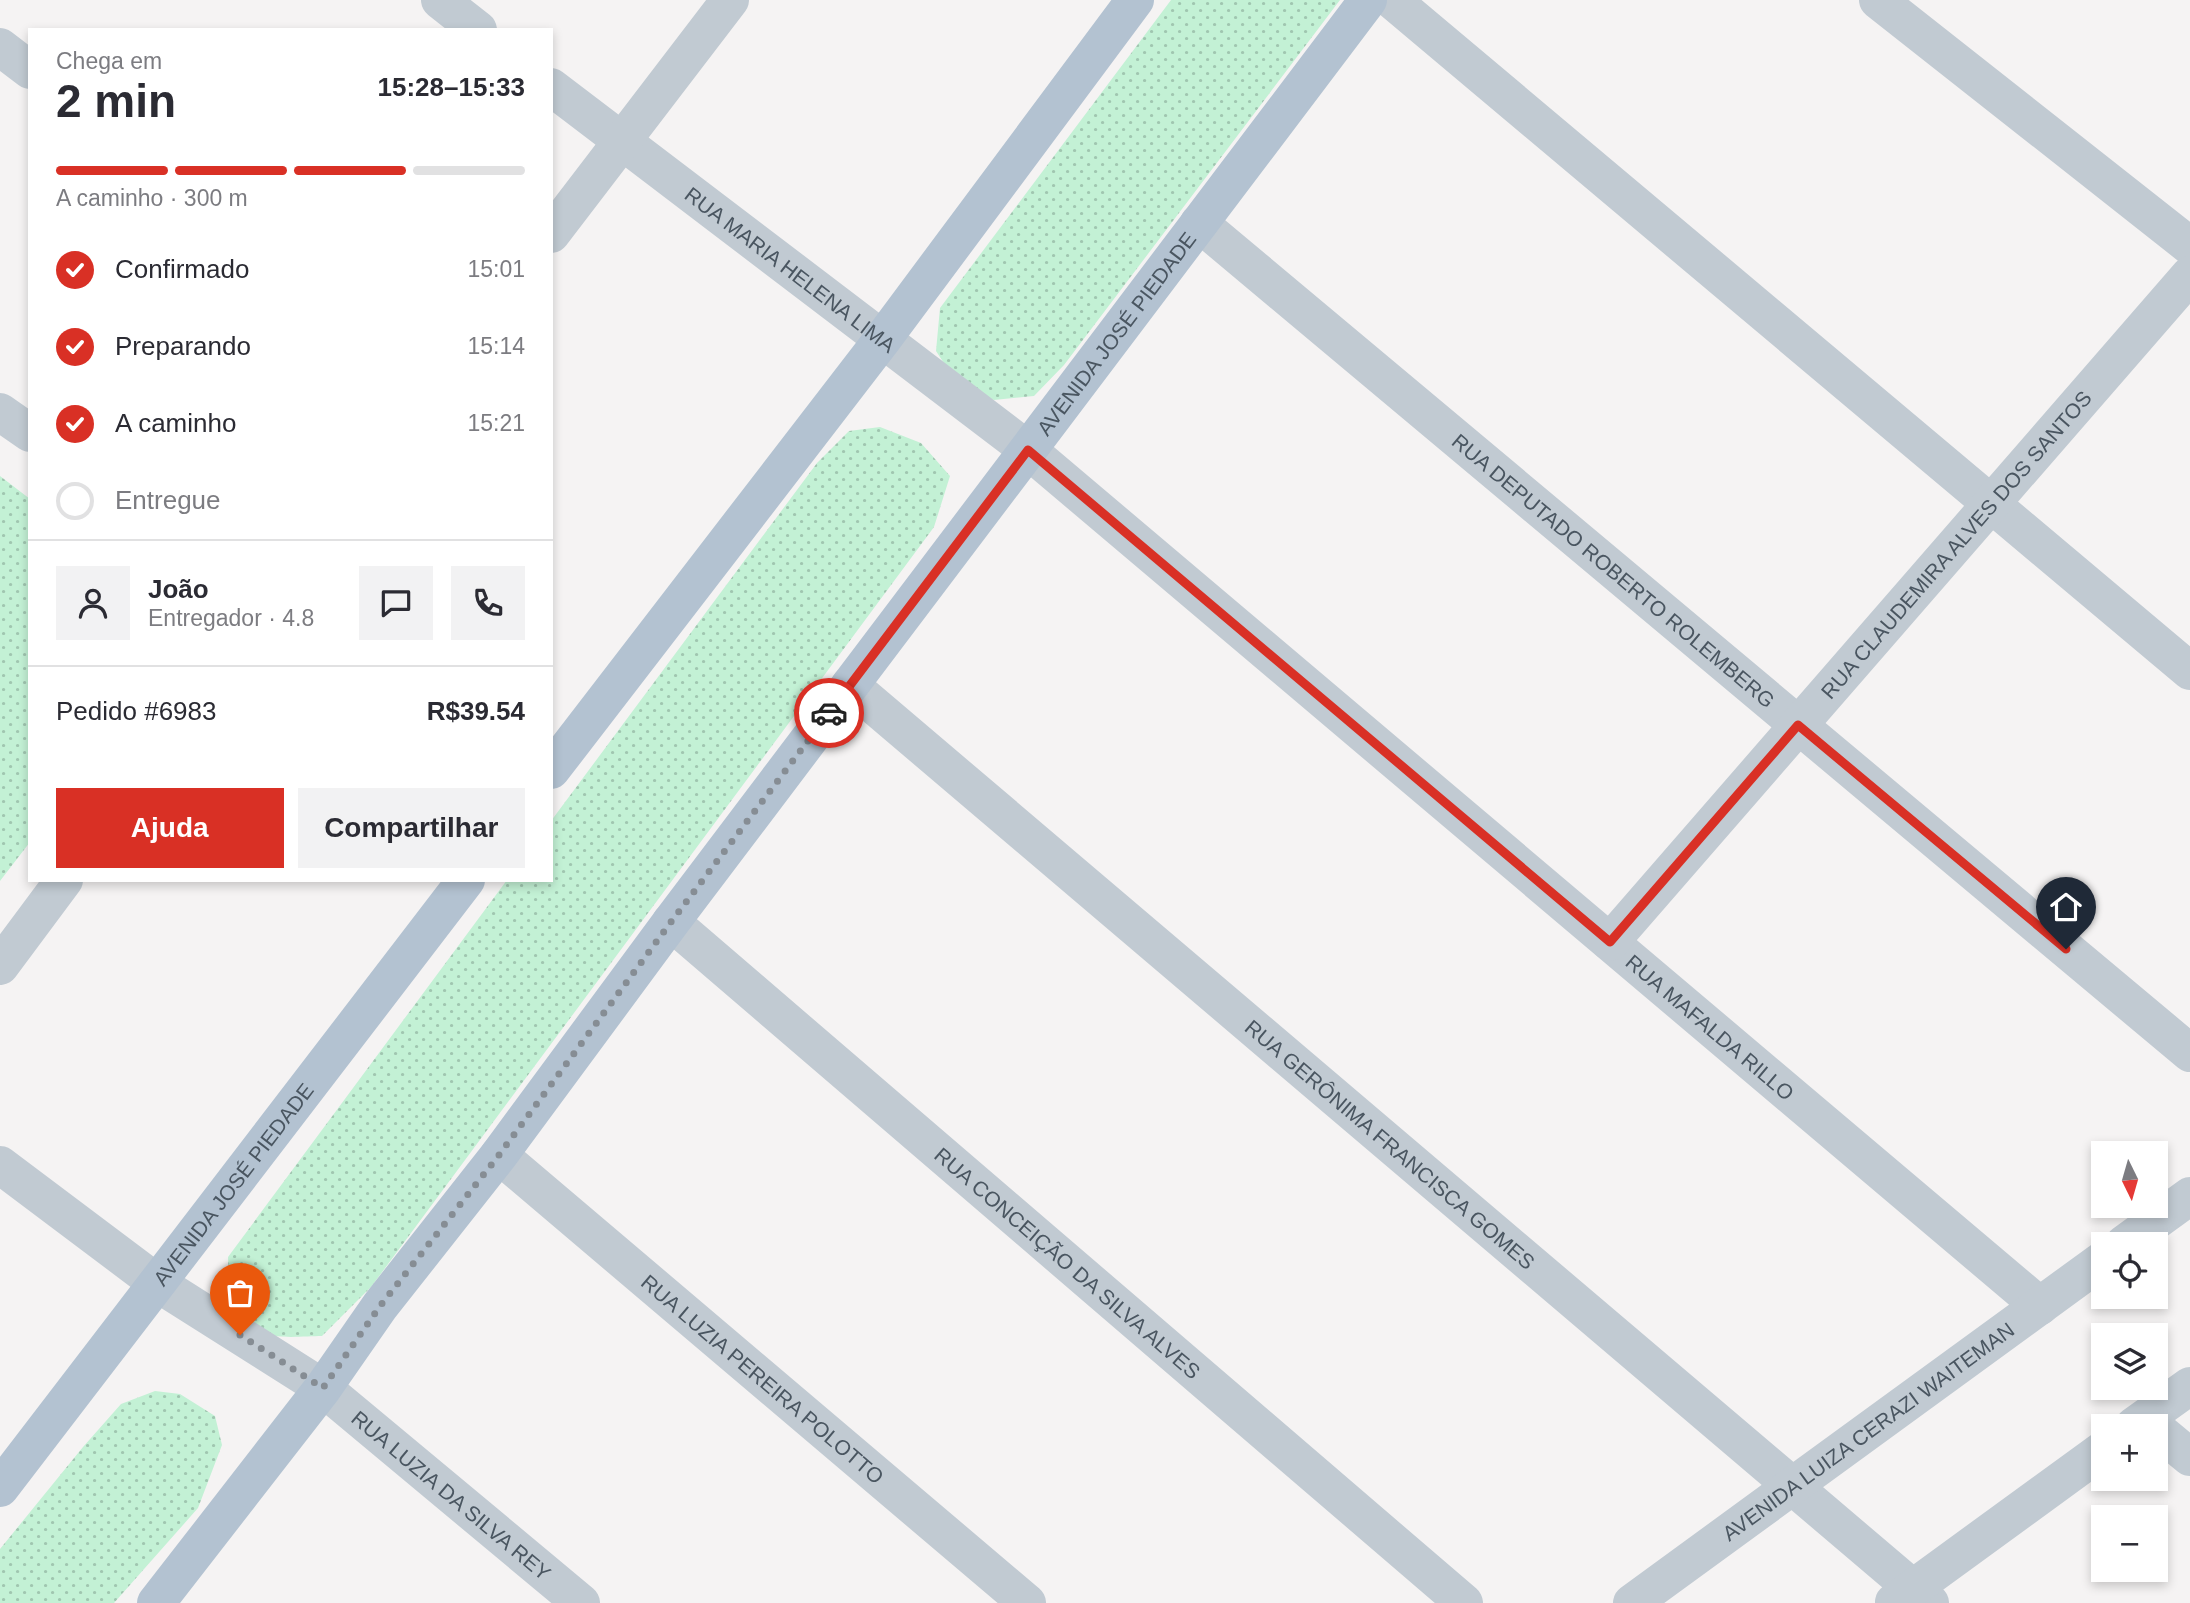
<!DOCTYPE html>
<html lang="pt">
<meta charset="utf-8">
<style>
:root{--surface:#fff;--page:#f2f2f3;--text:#2b2b33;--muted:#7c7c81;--line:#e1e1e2;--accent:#d93025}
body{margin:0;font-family:Helvetica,sans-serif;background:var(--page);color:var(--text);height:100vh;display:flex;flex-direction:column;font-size:26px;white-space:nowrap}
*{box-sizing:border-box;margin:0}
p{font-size:23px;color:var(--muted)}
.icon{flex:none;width:38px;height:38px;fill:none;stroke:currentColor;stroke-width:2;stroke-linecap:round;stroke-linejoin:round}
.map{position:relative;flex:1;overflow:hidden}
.side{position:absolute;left:28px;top:28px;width:525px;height:854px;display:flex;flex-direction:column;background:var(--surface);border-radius:0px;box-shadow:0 4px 10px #0003}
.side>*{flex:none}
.needle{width:46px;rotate:175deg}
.fabs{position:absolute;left:2091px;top:1141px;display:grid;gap:14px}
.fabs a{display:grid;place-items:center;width:77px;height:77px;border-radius:0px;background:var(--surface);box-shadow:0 4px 10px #0003;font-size:35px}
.pin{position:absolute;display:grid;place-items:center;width:60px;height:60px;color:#fff;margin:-72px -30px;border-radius:50% 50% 50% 0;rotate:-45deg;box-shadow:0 0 7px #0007}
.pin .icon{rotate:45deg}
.courier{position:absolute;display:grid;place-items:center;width:70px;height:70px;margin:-35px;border:5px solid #d93025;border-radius:50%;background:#fff;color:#222;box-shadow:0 2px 9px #0007}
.headline em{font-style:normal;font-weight:700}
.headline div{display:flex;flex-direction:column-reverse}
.headline{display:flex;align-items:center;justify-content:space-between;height:119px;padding:0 28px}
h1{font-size:46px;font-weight:700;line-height:52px}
.bar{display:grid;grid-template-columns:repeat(4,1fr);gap:10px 7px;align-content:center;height:84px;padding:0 28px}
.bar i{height:9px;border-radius:5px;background:var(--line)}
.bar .current{background:var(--accent)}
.bar p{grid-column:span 4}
.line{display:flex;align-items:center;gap:18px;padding:0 28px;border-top:2px solid var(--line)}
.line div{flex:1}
.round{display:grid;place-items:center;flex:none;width:74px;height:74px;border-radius:0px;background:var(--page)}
ol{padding:0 28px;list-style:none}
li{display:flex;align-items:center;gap:21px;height:77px}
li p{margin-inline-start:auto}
li .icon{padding:7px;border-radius:50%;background:var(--accent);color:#fff;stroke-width:4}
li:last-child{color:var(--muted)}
li i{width:38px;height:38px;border:4px solid var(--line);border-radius:50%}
.button{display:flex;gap:14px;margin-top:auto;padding:14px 28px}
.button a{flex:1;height:80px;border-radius:0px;background:var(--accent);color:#fff;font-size:28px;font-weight:700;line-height:80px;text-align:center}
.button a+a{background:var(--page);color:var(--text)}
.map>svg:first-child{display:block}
.grass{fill:url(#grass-dots)}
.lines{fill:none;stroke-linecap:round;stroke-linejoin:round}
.minor{stroke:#c1cad2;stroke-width:38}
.major{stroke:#b3c2d1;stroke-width:38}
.done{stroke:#868d94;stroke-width:7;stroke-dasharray:0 12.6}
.route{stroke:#d93025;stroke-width:9}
.labels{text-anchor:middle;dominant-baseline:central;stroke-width:6;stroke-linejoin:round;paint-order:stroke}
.street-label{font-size:21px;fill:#4a5661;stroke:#fff}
</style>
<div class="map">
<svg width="2190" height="1603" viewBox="0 0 2190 1603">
<defs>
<pattern id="grass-dots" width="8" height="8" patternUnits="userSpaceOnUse" patternTransform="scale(1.75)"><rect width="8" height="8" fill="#c3f1d5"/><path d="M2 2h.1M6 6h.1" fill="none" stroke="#a0c6b0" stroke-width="1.8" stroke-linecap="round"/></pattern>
</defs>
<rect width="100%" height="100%" fill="#f5f3f3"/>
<path class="grass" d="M1171,0h169l-276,365 -30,31 -40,4 -35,-14 -23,-35 4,-43z
M880,427l41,16 29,33 -16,51 -563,760 -49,49c-15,0 -42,3 -55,-2 -36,-11 -38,-46 -39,-77l279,-377h44v-59l266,-358 32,-32z
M0,476l30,23v343l-30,39z
M155,1391l25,3 35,22 7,29 -24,63 -84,95h-114v-54l83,-102 38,-43z"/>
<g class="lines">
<g class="minor">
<path d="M440,0l38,30"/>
<path d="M1392,0l798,671"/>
<path d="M1878,0l312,246"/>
<path d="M0,47l30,23"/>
<path id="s1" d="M551,87l477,363 1012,856"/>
<path id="s2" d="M1199,223l991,830"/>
<path d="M551,234l179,-234"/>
<path d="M0,412l30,21"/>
<path id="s3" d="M850,685l1080,918"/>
<path id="s4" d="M671,922l793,681"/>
<path id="s5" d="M1610,942l580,-667"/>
<path d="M0,966l64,-86"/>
<path id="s6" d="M499,1155l528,448"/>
<path id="s7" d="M0,1165l157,118 166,105 258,215"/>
<path d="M2124,1244l66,-48"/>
<path d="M2134,1426l56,-40"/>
<path d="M2156,1429l34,28"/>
<path d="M1894,1602l210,-153"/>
<path id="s8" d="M1632,1603l472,-344"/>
</g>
<g class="major">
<path d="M551,770l331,-430 253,-340"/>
<path id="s9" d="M0,1488l466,-608"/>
<path id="s10" d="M156,1603l167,-215 57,-82 119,-151 172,-233 697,-922"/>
</g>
</g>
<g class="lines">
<path class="done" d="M240,1335l83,53 57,-82 119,-151 172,-233 158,-209"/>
<path class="route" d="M829,713l199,-263 582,492 188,-217 268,224"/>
</g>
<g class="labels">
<g class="street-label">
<text stroke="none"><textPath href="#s1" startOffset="301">RUA MARIA HELENA LIMA</textPath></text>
<text stroke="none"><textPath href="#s10" startOffset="1592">AVENIDA JOSÉ PIEDADE</textPath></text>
<text stroke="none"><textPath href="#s5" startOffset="527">RUA CLAUDEMIRA ALVES DOS SANTOS</textPath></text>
<text stroke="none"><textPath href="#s2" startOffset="541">RUA DEPUTADO ROBERTO ROLEMBERG</textPath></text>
<text stroke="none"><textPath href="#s1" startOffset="1493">RUA MAFALDA RILLO</textPath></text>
<text stroke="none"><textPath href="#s3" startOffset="709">RUA GERÔNIMA FRANCISCA GOMES</textPath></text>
<text stroke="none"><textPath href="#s9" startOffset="383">AVENIDA JOSÉ PIEDADE</textPath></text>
<text stroke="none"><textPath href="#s4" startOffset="523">RUA CONCEIÇÃO DA SILVA ALVES</textPath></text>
<text stroke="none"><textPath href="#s6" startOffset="346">RUA LUZIA PEREIRA POLOTTO</textPath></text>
<text stroke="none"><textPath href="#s8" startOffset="292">AVENIDA LUIZA CERAZI WAITEMAN</textPath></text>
<text stroke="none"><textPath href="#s7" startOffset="560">RUA LUZIA DA SILVA REY</textPath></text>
</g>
</g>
</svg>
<div class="fabs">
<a><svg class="needle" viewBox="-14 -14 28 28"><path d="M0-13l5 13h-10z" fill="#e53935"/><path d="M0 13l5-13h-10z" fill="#7c7c81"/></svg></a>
<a><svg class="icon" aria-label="locate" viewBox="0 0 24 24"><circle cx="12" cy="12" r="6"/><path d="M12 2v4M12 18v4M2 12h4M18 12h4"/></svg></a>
<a><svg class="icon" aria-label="layers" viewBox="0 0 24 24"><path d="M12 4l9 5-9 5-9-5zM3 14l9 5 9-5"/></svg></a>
<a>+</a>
<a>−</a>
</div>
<div class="pin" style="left:240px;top:1335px;background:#ea580c"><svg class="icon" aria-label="bag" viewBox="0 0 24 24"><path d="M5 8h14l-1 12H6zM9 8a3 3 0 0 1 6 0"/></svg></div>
<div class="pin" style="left:2066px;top:949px;background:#1f2937"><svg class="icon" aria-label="home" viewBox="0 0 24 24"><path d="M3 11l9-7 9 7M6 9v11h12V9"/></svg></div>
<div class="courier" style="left:829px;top:713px"><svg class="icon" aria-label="car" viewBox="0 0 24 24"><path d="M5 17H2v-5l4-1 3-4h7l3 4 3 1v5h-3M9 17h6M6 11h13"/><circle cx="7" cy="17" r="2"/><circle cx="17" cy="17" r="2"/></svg></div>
<section class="side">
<div class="headline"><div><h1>2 min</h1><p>Chega em</p></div><em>15:28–15:33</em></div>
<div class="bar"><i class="current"></i><i class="current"></i><i class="current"></i><i></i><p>A caminho · 300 m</p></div>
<ol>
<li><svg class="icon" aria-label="check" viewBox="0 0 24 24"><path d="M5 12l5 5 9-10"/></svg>Confirmado<p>15:01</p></li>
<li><svg class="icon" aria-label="check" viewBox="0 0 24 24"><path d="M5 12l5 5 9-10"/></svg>Preparando<p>15:14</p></li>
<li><svg class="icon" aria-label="check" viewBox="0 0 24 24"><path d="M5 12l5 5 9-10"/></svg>A caminho<p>15:21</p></li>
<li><i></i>Entregue</li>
</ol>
<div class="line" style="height:126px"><a class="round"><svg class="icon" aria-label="person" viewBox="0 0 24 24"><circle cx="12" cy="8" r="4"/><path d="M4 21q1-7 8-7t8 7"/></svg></a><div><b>João</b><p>Entregador · 4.8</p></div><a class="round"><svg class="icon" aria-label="chat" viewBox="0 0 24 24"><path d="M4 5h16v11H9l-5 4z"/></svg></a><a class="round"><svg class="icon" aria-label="phone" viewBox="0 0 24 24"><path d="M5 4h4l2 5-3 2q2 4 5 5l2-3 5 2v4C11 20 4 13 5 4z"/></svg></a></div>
<div class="line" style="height:91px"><div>Pedido #6983</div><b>R$39.54</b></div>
<div class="button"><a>Ajuda</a><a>Compartilhar</a></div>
</section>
</div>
